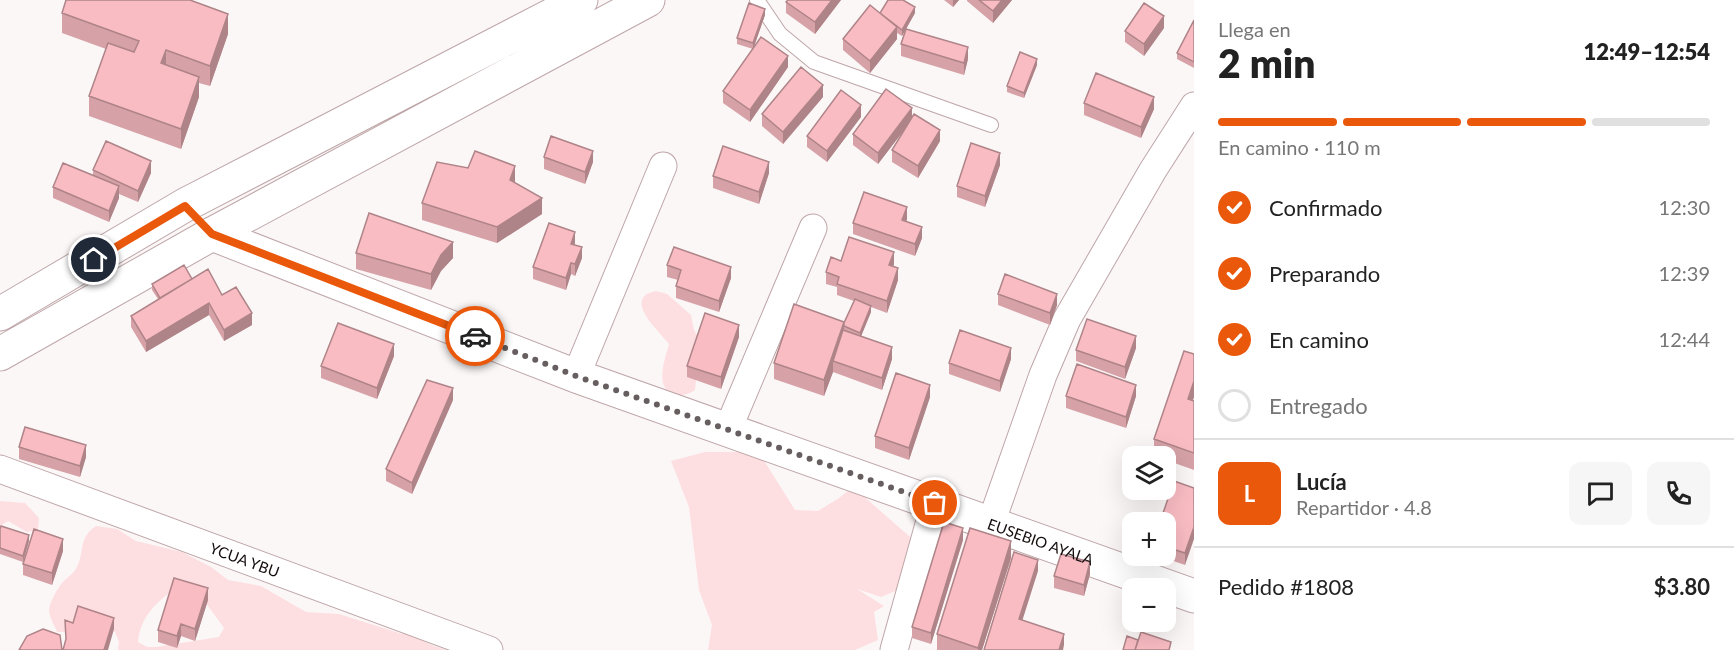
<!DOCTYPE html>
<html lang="es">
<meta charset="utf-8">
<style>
:root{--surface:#fff;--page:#f6f6f6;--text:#222;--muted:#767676;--line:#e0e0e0;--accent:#ea580c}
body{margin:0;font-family:Lato,sans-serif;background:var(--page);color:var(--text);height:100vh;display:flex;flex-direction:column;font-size:22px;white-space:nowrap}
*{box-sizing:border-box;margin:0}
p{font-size:20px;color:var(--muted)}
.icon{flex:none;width:33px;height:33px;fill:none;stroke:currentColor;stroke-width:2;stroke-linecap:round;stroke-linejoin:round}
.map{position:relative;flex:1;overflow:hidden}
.details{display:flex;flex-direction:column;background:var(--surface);width:540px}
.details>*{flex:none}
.tools{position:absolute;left:1122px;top:446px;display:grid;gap:12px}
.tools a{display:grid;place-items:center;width:54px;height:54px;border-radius:12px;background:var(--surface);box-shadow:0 6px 24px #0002;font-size:30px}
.pin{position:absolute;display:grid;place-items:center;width:51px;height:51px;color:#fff;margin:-26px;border:3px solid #fff;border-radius:50%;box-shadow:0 2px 6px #0007}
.courier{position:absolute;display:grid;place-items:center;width:60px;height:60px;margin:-30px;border:4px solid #ea580c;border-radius:50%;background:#fff;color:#222;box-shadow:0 2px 8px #0007}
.head em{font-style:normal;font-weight:800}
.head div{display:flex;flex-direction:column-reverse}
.head{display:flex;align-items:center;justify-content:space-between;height:102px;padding:0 24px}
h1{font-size:39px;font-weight:800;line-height:45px}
.bar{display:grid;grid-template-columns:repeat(4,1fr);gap:9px 6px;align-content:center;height:72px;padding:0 24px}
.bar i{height:8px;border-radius:4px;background:var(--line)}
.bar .active{background:var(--accent)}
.bar p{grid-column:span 4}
.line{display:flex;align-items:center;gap:15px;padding:0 24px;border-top:2px solid var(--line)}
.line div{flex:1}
.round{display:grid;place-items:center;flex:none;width:63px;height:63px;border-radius:12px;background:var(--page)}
ol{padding:0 24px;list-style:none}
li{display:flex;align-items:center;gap:18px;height:66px}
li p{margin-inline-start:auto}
li .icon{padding:6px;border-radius:50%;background:var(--accent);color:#fff;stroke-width:4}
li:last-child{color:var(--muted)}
li i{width:33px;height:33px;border:3px solid var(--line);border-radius:50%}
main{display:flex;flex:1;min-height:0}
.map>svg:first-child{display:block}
.green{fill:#fddee1;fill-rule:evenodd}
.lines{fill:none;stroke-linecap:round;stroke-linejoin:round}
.lane-casing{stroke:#bea6a8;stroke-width:16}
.street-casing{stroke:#bea6a8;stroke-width:29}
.secondary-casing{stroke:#bea6a8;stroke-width:35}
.highway-casing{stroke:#bea6a8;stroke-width:35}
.lane{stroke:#fff;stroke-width:14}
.street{stroke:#fff;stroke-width:27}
.secondary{stroke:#fff;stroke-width:33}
.highway{stroke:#fff;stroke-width:33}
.wall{fill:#d6a2a8}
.shaded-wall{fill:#ae8488}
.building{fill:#f9bcc3;stroke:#ae8488;stroke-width:1.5}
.done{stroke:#665e5f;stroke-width:6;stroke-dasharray:0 10.8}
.route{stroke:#ea580c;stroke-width:8}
.labels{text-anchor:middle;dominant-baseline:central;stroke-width:5;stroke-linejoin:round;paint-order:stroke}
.street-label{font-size:15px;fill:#150c0d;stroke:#fff}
</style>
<main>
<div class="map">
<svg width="1194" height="650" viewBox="0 0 1194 650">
<rect width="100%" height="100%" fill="#fcf7f7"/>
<path class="green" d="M656,291l11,3 24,21 3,15 6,10 -5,50c-6,4 -12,6 -19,5 -23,-5 -11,-36 -7,-51 -10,-13 -48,-46 -13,-53z
M705,452h39l19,7 32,51 23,1 21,-13 14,-11 64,56 -17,46 -19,8 -24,-8 27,17 -10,6 4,28 -23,10h-147l4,-25 -13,-35 -10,-83 -18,-46z
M0,501l25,2 14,15 -1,12 -11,2 -19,-11 -8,5z
M96,526l21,3 19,12 46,11 29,15 17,13 33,6 45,26 33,2 63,20 2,-2 30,14 13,4h-329l1,-8 -4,-10 -20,-8 -28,8h-10c-2,-6 -8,-15 -8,-22 1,-9 9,-23 15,-29 5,-5 9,-7 13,-14 8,-16 1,-29 19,-41zM172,591l31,8 21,29 -5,9 -63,10h-9l-9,-5c2,-23 16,-38 34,-51z"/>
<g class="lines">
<g class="lane-casing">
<path id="lane" d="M757,0l23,34 34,28 177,63"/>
</g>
<g class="street-casing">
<g id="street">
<path d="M576,376l87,-210"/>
<path d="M728,429l85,-201"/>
<path id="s1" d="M0,469l489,181"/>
<path d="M991,523l52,-148 24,-56 86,-149 41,-64"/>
<path d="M894,650l41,-147"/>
</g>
</g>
<g class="secondary-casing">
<g id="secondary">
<path id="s2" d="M212,234l364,142 618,220"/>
</g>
</g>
<g class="highway-casing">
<path id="highway" d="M0,314l185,-109 396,-205
M0,354l212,-120 436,-234"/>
</g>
<use href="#lane" class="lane"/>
<use href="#street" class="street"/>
<use href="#secondary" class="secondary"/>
<use href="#highway" class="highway"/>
</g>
<path class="wall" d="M841,0l-26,34 -29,-21v-11z
M944,0h15l-6,7z
M967,0h45l-19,23 -26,-22z
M62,13l166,21 -18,52 -11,-3v14l-18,52 -92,-33v-20l17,-47 -44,-16z
M880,13h35l-9,16 62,30 -4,16 -63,-19v-12l4,-15 -3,7 -5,-3v6l-27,34 -27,-23v-11z
M765,15l-11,32 34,20 -38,55 -27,-19v-12l30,-42 -16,-5v-6z
M1194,20v48l-17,-9v-6z
M1164,28l-20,28 -19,-14v-11z
M1037,65l-13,33 -17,-6v-6z
M823,97l-40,47 -21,-18v-12z
M1084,103l70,6 -13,29 -57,-23z
M861,117l-34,45 -20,-15v-11z
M912,118l28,23 -22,37 -26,-16v-12l13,-22 -27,36 -25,-19v-11z
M544,157l49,5 -8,22 -41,-15z
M1000,165l-15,42 -28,-10v-11z
M93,170l58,3 -13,29 -19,-8v4l-10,24 -56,-24v-11l40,-12z
M769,173l-10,31 -46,-16v-12z
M515,183l27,31 -45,29 -75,-23v-17z
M907,219l-1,3 16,16 -7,18 -62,-22v-11z
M575,243v2l7,13 -7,18 -4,-2 -5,16 -33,-11v-12z
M356,253l97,5 -12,13 -10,19 -75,-21z
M841,261l53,3 -1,3 5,13 -11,33 -16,-6v5l-10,24 31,23 -10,31 -49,-18 -9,24 -50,-17v-16l70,-41 10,-21 -17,-6v-8l-11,-3v-12z
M667,265l64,13 -12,34 -43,-14v-12l2,-6 -11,-3z
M192,279l30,16 30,30 -28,16 -15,-26 -63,37 -15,-25v-11l27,-17 -6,-9v-6z
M998,294l59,11 -7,20 -52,-20z
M739,337l-18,52 -34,-12v-11z
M1136,348l-11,31 -49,-18v-11z
M1194,354v43l-1,3 1,1v69l-28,-10v-4l-12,-1v-16z
M394,356l-17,43 -56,-21v-12z
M1011,359l-11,33 -51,-18v-11z
M1066,396h70l-10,32 -60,-20z
M930,397l-21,63 -34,-12v-12z
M453,400l-41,94 -26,-13v-12z
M19,447l67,10 -6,20 -61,-18z
M1194,488l-9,77 -29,-10h10v-33z
M0,529l29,12 -6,21 -23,-8z
M963,540l-32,104 -19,-6v-11z
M63,551l-11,34 -29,-10v-11z
M1011,558l-29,92h-45v-16z
M1090,574l-6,22 -30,-8v-12z
M208,600l-13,41 -14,-5 -4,12 -19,-6v-12z"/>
<path class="shaded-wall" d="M832,0h9l-26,34v-12z
M953,0h6l-6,7z
M1002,0h10l-19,23v-12z
M915,7v6l-13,23v-6z
M765,9v6l-12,34v-6z
M228,14v20l-18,52v-20z
M1164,16v12l-20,28v-12z
M897,27v12l-27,34v-12z
M968,47v12l-4,16v-12z
M166,50v21l-5,-8z
M788,56v11l-38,55v-12z
M1037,59v6l-13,33v-5z
M199,77v20l-18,52v-20z
M823,85v12l-40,47v-12z
M1154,97v12l-13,29v-11z
M861,105v12l-34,45v-11z
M912,108v12l-34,44v-11z
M940,130v11l-22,37v-12z
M593,151v11l-8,22v-12z
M1000,153v12l-15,42v-11z
M151,161v12l-13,29v-11z
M769,162v11l-10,31v-12z
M515,166v17l-5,-3z
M119,186v12l-10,24v-11z
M542,198v16l-45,29v-16z
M907,207v12l-5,13v-12z
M922,227v11l-7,18v-12z
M575,232v11l-4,12v-11z
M453,242v16l-12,13 -10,19v-16l10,-19z
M582,247v11l-7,18v-12z
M894,252v12l-5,13v-12z
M571,263v11l-5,16v-12z
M731,267v11l-12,34v-11z
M898,268v12l-11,33v-12z
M1057,294v11l-7,20v-12z
M209,303v12l-63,37v-11z
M871,306v6l-11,27v-6z
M252,313v12l-28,16v-11z
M844,322v17l-11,22v11l-9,24v-16z
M739,325v12l-18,52v-12z
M1136,336v12l-11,31v-12z
M394,344v12l-17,43v-11z
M892,347v12l-10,31v-12z
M1011,348v11l-11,33v-11z
M1194,381v16l-6,18v-16z
M930,385v12l-21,63v-12z
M1136,385v11l-10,32v-11z
M453,388v12l-41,94v-11z
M86,445v12l-6,20v-11z
M1194,527v12l-9,26v-12z
M963,528v12l-32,104v-11z
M29,535v6l-6,21v-6z
M63,539v12l-11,34v-12z
M1011,541v17l-29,92h-4z
M1038,560v11l-19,60v-12z
M1090,562v12l-6,22v-11z
M208,588v12l-13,41v-12z
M114,618v11l-6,21h-4z
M181,624v12l-4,12v-12z
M1064,634v11l-1,5h-4z"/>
<path class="building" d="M66,0h124l38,14 -18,52 -44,-16 -5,13 38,14 -18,52 -92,-33 19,-53 26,9 5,-11 -77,-28z
M788,0h44l-17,22 -29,-20z
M888,0h15l12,7 -13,23 -22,-17z
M979,0h23l-9,11z
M749,3l16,6 -12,34 -16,-5z
M1144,3l20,13 -20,28 -19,-13z
M870,5l27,22 -27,34 -27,-22z
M1194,20v42l-17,-9z
M906,29l62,18 -4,16 -63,-19z
M761,37l27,19 -38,54 -27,-19z
M1020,52l17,7 -13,34 -17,-7z
M801,67l22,18 -40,47 -21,-18z
M1096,73l58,24 -13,30 -57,-24z
M886,89l26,19 -34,45 -25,-19z
M841,90l20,15 -34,46 -20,-15z
M914,114l26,16 -22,36 -26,-16z
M551,136l42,15 -8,21 -41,-15z
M106,141l45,20 -13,30 -45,-21z
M971,143l29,10 -15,43 -28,-10z
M723,146l46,16 -10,30 -46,-16z
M475,151l40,15 -5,14 32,18 -45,29 -75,-24 15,-41 31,6z
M63,163l56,23 -10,25 -56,-24z
M864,192l43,15 -5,13 20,7 -7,17 -62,-21z
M369,213l84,29 -12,13 -10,19 -75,-21z
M549,223l26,9 -4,12 11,3 -7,17 -4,-1 -5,15 -33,-11z
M849,237l45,15 -5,13 9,3 -11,33 -50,-17 2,-7 -13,-5 5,-15 10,4z
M674,247l57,20 -12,34 -43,-15 5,-16 -14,-5z
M184,265l8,14 -32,19 -8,-14z
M208,269l14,26 14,-8 16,26 -28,17 -15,-27 -63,38 -15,-25z
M1005,274l52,20 -7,19 -52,-19z
M855,299l16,7 -11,27 -16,-7v-3z
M794,304l50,18 -20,58 -50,-17z
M705,313l34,12 -18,52 -34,-11z
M1087,319l49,17 -11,31 -49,-17z
M338,323l56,21 -17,44 -56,-22z
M843,330l49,17 -10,31 -49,-17z
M960,330l51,18 -11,33 -51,-18z
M1184,351l10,3v27l-6,18 6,2v52l-40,-14z
M1077,364l59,21 -10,32 -60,-21z
M896,373l34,12 -21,63 -34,-12z
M427,380l26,8 -41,95 -26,-14z
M25,427l61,18 -6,21 -61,-19z
M1174,481l20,7v39l-9,26 -19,-6v-25h-6z
M944,522l19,6 -32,105 -19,-6z
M1,526l28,9 -6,21 -23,-8v-19z
M970,528l41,13 -33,107 -41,-14z
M34,529l29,10 -11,34 -29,-9z
M1014,552l24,8 -19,59 45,15 -5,16h-75z
M1061,554l29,8 -6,23 -30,-9z
M174,578l34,10 -13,41 -14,-5 -4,12 -19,-6z
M78,606l36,12 -10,32h-41l3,-11 -1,-19 8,3z
M43,629l17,6 2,15h-43l8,-14z
M1141,632l30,10 -2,8h-34z
M1127,636l11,4 -3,10h-12z"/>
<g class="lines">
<path class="done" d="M475,336l101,40 359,127"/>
<path class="route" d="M94,260l91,-54 27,28 263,102"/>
</g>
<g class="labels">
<g class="street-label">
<text stroke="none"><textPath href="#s2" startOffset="884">EUSEBIO AYALA</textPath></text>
<text stroke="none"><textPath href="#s1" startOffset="261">YCUA YBU</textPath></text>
</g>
</g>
</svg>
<div class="tools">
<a><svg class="icon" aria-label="layers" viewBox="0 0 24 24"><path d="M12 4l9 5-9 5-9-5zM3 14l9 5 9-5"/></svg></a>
<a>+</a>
<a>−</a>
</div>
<div class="pin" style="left:935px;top:503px;background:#ea580c"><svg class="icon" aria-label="bag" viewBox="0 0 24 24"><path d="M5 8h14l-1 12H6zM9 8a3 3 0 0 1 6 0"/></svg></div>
<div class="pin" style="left:94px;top:260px;background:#1f2937"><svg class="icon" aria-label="home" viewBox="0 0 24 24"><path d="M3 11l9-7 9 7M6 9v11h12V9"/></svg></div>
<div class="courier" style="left:475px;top:336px"><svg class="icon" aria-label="car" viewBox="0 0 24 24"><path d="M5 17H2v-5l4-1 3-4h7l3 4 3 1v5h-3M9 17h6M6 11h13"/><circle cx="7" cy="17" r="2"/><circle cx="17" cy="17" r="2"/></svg></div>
</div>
<section class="details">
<div class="head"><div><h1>2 min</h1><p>Llega en</p></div><em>12:49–12:54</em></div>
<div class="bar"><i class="active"></i><i class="active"></i><i class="active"></i><i></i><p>En camino · 110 m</p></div>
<ol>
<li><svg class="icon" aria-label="check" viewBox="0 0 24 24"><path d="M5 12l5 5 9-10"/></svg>Confirmado<p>12:30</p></li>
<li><svg class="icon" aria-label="check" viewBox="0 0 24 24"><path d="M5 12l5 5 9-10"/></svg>Preparando<p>12:39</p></li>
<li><svg class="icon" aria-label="check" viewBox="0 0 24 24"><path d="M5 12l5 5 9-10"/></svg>En camino<p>12:44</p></li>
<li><i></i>Entregado</li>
</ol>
<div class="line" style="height:108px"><b class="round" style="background:var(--accent);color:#fff">L</b><div><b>Lucía</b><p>Repartidor · 4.8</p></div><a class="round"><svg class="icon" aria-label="chat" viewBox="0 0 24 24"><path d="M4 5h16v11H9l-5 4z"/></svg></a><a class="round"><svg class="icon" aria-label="phone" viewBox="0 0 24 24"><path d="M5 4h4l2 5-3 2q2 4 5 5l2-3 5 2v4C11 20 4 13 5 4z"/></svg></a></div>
<div class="line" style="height:78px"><div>Pedido #1808</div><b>$3.80</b></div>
</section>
</main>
